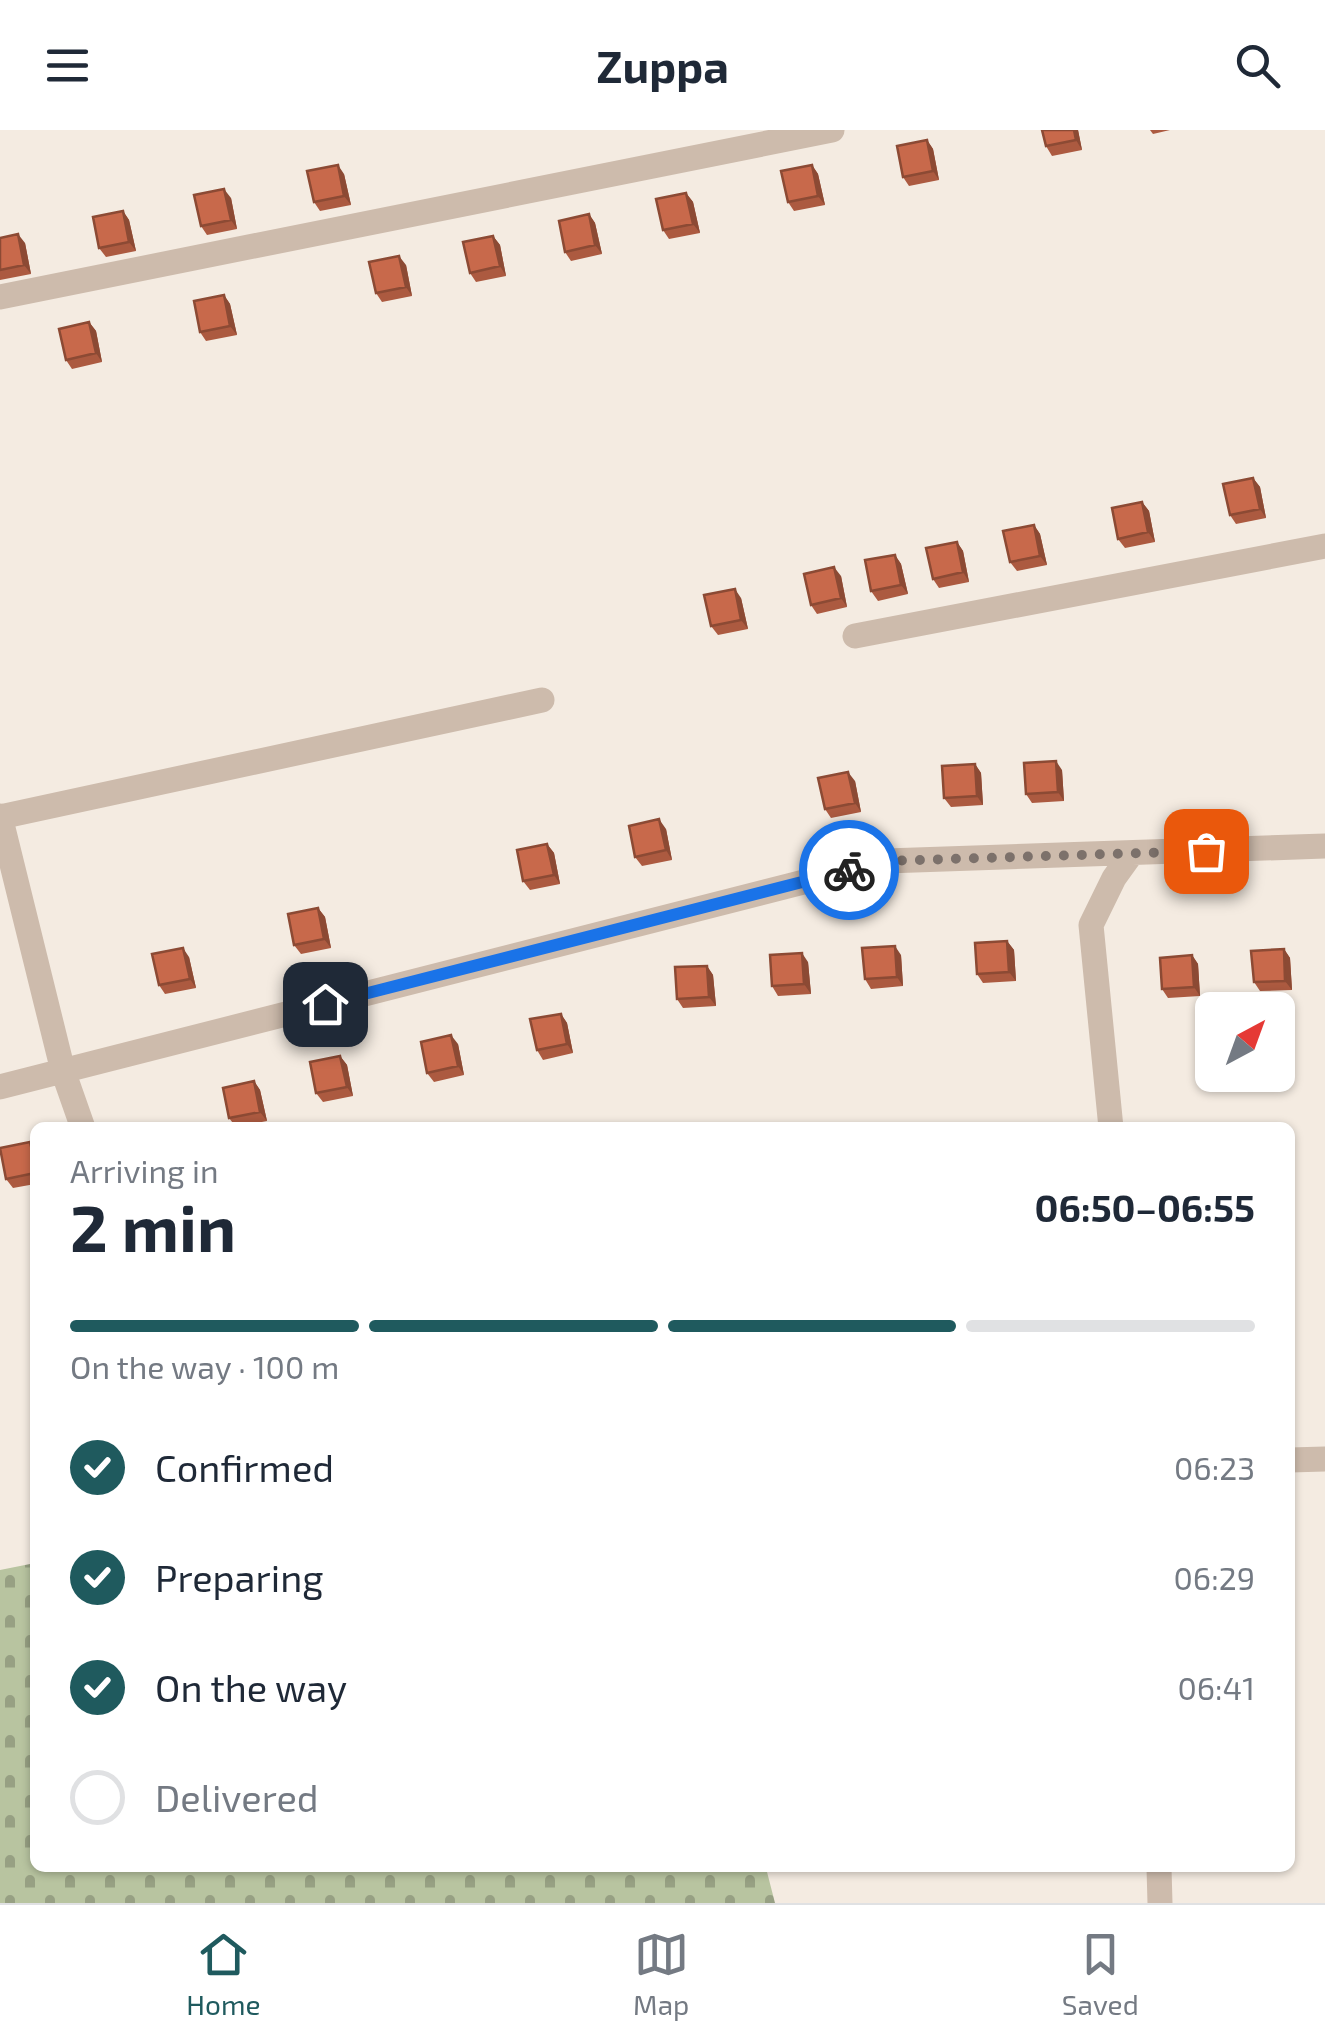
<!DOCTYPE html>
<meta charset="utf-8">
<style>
:root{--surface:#fff;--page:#f2f2f3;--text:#1f2937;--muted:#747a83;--line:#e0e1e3;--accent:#1f5a5e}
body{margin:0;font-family:"Exo 2",sans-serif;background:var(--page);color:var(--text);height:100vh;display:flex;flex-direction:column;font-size:38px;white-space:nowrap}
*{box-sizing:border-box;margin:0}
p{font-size:32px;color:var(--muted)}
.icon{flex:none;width:55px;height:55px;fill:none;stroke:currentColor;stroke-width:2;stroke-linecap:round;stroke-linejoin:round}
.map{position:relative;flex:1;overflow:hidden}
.side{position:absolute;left:30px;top:992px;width:1265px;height:750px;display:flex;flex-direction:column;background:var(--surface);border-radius:15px;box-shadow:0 2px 8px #0004}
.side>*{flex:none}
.needle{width:65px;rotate:41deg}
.fabs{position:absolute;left:1195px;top:862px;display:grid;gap:20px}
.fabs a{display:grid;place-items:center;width:100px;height:100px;border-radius:15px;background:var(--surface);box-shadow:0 2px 8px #0004;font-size:50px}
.pin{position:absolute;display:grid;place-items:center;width:85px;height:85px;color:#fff;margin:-42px;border-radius:20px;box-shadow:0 5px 15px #0006}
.courier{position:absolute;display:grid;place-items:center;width:100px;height:100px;margin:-50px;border:8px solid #1a73e8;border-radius:50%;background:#fff;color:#222;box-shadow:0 2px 12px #0007}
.summary em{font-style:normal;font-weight:700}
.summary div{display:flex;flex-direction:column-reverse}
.summary{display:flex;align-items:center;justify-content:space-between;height:170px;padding:0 40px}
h1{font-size:65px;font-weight:700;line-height:75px}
.bar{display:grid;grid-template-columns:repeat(4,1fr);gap:15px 10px;align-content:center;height:120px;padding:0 40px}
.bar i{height:12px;border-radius:8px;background:var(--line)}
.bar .selected{background:var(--accent)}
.bar p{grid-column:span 4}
ol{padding:0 40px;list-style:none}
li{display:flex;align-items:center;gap:30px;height:110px}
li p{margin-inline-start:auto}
li .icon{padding:10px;border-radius:50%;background:var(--accent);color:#fff;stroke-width:4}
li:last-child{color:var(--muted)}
li i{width:55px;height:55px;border:5px solid var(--line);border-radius:50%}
header{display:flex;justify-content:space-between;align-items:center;height:130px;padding:0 40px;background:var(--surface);font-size:45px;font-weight:700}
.menu{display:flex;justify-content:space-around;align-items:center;height:140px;border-top:2px solid var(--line);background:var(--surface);font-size:28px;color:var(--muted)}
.menu a{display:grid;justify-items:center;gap:5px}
.menu .selected{color:var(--accent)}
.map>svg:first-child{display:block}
.cemetery{fill:url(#cemetery-stones)}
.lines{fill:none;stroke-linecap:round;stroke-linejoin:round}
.minor{stroke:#cdbbac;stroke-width:25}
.wall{fill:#ac5a40}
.shaded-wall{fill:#8c4a34}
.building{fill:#c8694b;stroke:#8c4a34;stroke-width:2.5}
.done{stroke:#7c716b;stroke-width:10;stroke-dasharray:0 18}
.route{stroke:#1a73e8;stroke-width:12}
</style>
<header><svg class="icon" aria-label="menu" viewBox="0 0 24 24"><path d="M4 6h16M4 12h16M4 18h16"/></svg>Zuppa<svg class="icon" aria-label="search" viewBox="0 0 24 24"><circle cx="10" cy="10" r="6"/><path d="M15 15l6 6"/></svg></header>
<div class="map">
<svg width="1325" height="1773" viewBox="0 0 1325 1773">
<defs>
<pattern id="cemetery-stones" width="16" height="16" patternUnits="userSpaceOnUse" patternTransform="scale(2.5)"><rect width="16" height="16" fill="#b8c4a0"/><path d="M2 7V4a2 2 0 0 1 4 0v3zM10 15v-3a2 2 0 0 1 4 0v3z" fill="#97a083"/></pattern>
</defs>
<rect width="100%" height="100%" fill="#f4ebe1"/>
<path class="cemetery" d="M35,1433v305h731l9,35h-775v-333z"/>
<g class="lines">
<path class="minor" d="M0,167l832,-167
M855,506l470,-90
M0,686l63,255 20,57
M0,687l542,-117
M0,957l886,-226 439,-15
M1111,998l-20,-203 23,-47 18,-25
M1290,1330l35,-1
M1159,1738l1,35"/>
</g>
<path class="wall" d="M1042,0h36l4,20 -30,6 -6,-10z
M1150,0h20l-17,4z
M927,10l6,9 6,31 -30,6 -6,-9z
M812,35l6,9 7,31 -31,6 -6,-9z
M344,44l7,31 -31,6 -6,-9z
M686,63l7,9 7,31 -31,6 -6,-9z
M231,68l6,31 -30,6 -6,-9z
M123,81l6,9 7,31 -30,6 -7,-9z
M589,84l6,9 7,31 -31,7 -6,-9z
M493,106l7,9 6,31 -30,6 -6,-9z
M0,108l25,5 6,31 -31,6z
M406,135l6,31 -30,6 -6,-9z
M224,165l6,9 7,31 -31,6 -6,-9z
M89,192l7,9 6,31 -30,7 -6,-9z
M1253,348l7,9 6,31 -30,6 -6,-9z
M1142,372l7,9 6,31 -30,6 -7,-9z
M1034,395l6,9 7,31 -30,6 -7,-9z
M957,412l6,9 6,31 -30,6 -6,-9z
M895,425l6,9 7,30 -30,7 -7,-10z
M841,446l6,31 -30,7 -6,-9z
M741,468l7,31 -30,6 -7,-9z
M975,634l6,9 2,32 -32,2 -7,-9z
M1062,640l2,31 -32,2 -6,-9z
M855,651l6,31 -30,6 -6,-9z
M666,699l6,31 -30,6 -7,-9z
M547,714l7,9 6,31 -30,6 -7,-9z
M318,778l7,9 6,31 -30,6 -7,-9z
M1007,811l7,9 2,31 -33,2 -6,-9z
M1284,819l6,9 2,32 -32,1 -6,-9z
M901,825l2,31 -32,3 -6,-10z
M1192,825l6,9 2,32 -32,2 -6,-9z
M189,827l7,31 -31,6 -6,-9z
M808,832l3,32 -33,2 -6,-10z
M707,836l6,9 3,31 -33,2 -6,-9z
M561,884l6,9 6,30 -30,7 -6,-10z
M458,914l6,31 -30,7 -7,-9z
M340,926l7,9 6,31 -30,6 -7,-9z
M254,951l6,9 7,31 -31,6 -7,-9z
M35,1018v36l-22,4 -7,-9z"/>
<path class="shaded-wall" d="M1074,0h4l4,20 -6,-10z
M927,10l6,9 6,31 -6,-9z
M338,35l6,9 7,31 -7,-9z
M812,35l6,9 7,31 -7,-9z
M224,59l7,9 6,31 -6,-9z
M686,63l7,9 7,31 -7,-9z
M123,81l6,9 7,31 -7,-9z
M589,84l6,9 7,31 -7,-9z
M18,104l7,9 6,31 -7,-9z
M493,106l7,9 6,31 -6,-10z
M399,126l7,9 6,31 -6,-9z
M224,165l6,9 7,31 -7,-9z
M89,192l7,9 6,31 -6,-9z
M1253,348l7,9 6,31 -6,-9z
M1142,372l7,9 6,31 -7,-10z
M1034,395l6,9 7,31 -7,-9z
M957,412l6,9 6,31 -6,-10z
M895,425l6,9 7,30 -7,-9z
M834,437l7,9 6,31 -6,-9z
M735,459l6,9 7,31 -7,-9z
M1056,631l6,9 2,31 -6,-9z
M975,634l6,9 2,32 -6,-9z
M848,642l7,9 6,31 -6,-9z
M659,689l7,10 6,31 -6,-10z
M547,714l7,9 6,31 -6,-9z
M318,778l7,9 6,31 -7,-9z
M1007,811l7,9 2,31 -7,-9z
M895,816l6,9 2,31 -6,-9z
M183,818l6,9 7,31 -6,-9z
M1284,819l6,9 2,32 -7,-9z
M802,823l6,9 3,32 -7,-10z
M1192,825l6,9 2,32 -6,-9z
M707,836l6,9 3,31 -7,-9z
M561,884l6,9 6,30 -6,-9z
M451,905l7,9 6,31 -6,-9z
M340,926l7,9 6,31 -6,-9z
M254,951l6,9 7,31 -7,-9z"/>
<path class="building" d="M1042,0h32l2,10 -30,6z
M927,10l6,31 -30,6 -6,-31z
M338,35l6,31 -30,6 -7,-31z
M812,35l6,31 -30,6 -7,-31z
M224,59l7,31 -30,6 -7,-31z
M686,63l7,31 -30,6 -7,-31z
M123,81l6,31 -30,6 -6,-31z
M589,84l6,31 -30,7 -6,-31z
M18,104l6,31 -24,5v-32z
M493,106l7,30 -30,7 -7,-31z
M399,126l7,31 -30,6 -7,-31z
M224,165l6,31 -30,6 -6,-31z
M89,192l7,31 -30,7 -7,-31z
M1253,348l7,31 -30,6 -7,-31z
M1142,372l6,30 -30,7 -6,-31z
M1034,395l6,31 -30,6 -7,-31z
M957,412l6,30 -30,7 -7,-31z
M895,425l6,30 -30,6 -6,-31z
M834,437l7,31 -30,7 -7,-31z
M735,459l6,31 -30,6 -7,-31z
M1056,631l2,31 -32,2 -2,-31z
M975,634l2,32 -33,2 -2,-32z
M848,642l7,31 -30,6 -7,-31z
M659,689l7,31 -31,7 -6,-31z
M547,714l7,31 -31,6 -6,-31z
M318,778l6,31 -30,6 -6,-31z
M1007,811l2,31 -32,2 -2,-31z
M895,816l2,31 -32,2 -3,-31z
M183,818l7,31 -31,6 -7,-31z
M1284,819l1,32 -31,1 -3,-31z
M802,823l2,31 -32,2 -2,-31z
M1192,825l2,32 -32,2 -2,-31z
M707,836l2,31 -32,2 -2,-32z
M561,884l6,30 -30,6 -7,-31z
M451,905l7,31 -31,7 -6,-31z
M340,926l7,31 -31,6 -6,-31z
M254,951l6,31 -31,6 -6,-30z
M30,1012l5,22v9l-29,6 -6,-31z"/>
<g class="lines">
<path class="done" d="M849,740l37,-9 320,-10"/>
<path class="route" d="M325,874l524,-134"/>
</g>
</svg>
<div class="fabs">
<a><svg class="needle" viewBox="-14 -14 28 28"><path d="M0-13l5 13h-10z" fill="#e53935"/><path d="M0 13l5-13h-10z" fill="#747a83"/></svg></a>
</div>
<div class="pin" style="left:1206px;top:721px;background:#ea580c"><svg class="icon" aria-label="bag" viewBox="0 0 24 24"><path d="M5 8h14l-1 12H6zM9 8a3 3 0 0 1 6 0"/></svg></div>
<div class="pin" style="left:325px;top:874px;background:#1f2937"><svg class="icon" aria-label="home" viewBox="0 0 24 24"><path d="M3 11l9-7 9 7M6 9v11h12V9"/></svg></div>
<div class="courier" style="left:849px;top:740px"><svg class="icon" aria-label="bike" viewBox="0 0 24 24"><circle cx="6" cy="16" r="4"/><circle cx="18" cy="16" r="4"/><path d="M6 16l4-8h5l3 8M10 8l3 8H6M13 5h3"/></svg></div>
<section class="side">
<div class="summary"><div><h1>2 min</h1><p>Arriving in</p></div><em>06:50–06:55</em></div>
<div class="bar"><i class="selected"></i><i class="selected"></i><i class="selected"></i><i></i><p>On the way · 100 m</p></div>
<ol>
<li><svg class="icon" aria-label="check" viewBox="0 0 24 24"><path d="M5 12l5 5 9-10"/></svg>Confirmed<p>06:23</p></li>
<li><svg class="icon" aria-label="check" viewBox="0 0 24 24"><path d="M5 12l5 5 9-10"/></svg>Preparing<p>06:29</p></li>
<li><svg class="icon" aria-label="check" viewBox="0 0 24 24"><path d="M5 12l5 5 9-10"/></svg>On the way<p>06:41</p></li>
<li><i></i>Delivered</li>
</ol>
</section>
</div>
<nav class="menu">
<a class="selected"><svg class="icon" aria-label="home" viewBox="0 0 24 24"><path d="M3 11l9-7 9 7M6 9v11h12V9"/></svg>Home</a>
<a><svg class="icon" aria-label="map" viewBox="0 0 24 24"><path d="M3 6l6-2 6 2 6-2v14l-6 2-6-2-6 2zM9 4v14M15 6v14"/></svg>Map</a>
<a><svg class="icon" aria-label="saved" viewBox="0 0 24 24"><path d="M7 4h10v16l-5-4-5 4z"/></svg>Saved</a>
</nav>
